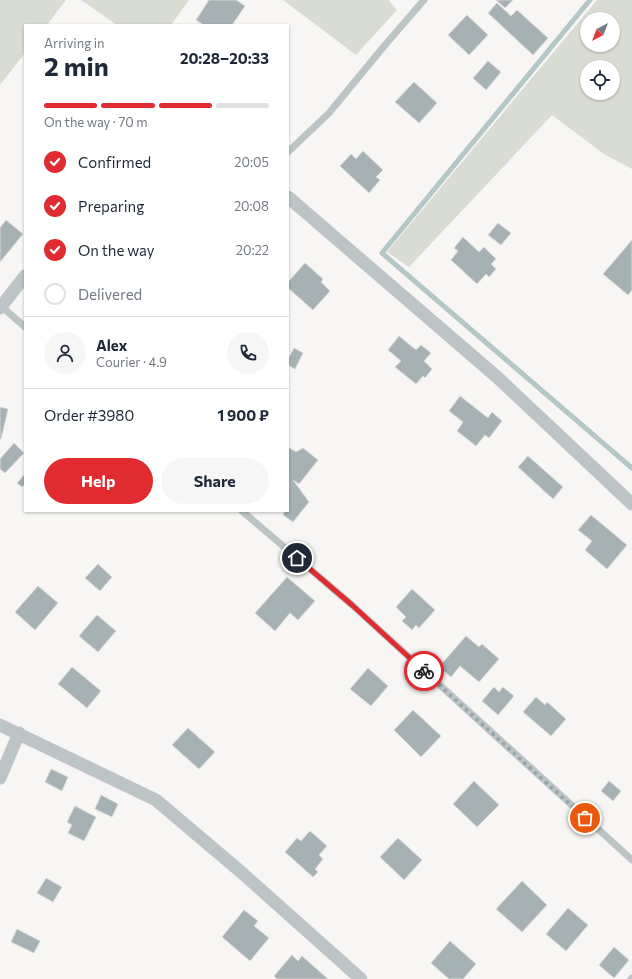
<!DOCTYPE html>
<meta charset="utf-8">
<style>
:root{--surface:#fff;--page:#f6f6f7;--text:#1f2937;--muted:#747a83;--line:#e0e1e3;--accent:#e02b30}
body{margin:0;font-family:Commissioner,sans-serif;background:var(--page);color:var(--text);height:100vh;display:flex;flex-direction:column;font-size:15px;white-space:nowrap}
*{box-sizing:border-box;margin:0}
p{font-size:13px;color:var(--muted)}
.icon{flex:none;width:22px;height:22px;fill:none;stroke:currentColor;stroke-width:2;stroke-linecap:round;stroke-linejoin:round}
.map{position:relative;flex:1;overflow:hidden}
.drawer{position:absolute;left:24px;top:24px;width:265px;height:488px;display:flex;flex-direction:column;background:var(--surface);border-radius:0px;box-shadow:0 1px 3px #0004}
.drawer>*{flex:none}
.needle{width:26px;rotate:222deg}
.tools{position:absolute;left:580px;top:12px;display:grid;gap:8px}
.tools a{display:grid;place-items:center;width:40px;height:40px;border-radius:50%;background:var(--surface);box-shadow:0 1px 3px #0004;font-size:20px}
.pin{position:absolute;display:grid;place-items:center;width:34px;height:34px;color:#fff;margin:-17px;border:2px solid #fff;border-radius:50%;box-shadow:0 1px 4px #0007}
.courier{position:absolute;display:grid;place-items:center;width:40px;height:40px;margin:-20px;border:3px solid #e02b30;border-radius:50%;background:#fff;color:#222;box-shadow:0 1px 5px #0007}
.head em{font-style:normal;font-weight:700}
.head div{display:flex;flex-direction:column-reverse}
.head{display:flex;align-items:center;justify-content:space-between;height:68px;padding:0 20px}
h1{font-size:26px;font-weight:700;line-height:30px}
.bar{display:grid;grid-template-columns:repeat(4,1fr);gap:6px 4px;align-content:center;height:48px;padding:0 20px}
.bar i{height:5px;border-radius:3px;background:var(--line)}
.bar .selected{background:var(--accent)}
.bar p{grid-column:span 4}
.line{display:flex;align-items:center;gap:10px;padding:0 20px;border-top:1px solid var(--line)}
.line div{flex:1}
.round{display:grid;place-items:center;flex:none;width:42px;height:42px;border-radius:21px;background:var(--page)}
ol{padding:0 20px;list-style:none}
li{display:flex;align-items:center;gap:12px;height:44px}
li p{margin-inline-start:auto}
li .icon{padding:4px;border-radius:50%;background:var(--accent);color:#fff;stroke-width:4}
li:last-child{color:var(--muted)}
li i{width:22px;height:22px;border:2px solid var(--line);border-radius:50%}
.cta{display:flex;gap:8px;margin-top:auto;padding:8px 20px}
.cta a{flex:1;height:46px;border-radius:24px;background:var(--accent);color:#fff;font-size:16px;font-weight:700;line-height:46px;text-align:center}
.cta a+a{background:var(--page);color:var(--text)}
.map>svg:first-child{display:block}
.green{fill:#d8dcd3;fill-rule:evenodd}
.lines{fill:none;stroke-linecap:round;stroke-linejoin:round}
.stream{stroke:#b4c6c6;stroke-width:5}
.building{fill:#a5b1b3;stroke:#d8d8d6}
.service{stroke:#bdc4c6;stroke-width:7}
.minor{stroke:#bdc4c6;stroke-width:13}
.done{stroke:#96a5a7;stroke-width:4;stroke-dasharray:0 7.2}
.route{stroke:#e02b30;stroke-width:5}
</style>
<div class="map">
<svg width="632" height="979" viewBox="0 0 632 979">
<rect width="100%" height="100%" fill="#f7f6f4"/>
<path class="green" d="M0,0h66l-19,25h-22v28l-25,32z
M81,0h108l-18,25h-54z
M283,0h107l-1,1 8,9 -41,45z
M597,0h35v169l-28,-15 -52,-39 -143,152 -22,-15zM587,19h26v26h-26zM587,67h26v26h-26z"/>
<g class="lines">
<path class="stream" d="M590,0l-208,253 250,215"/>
</g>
<path class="building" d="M209,0h27l9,6 -13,19h-28l-8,-5z
M496,0h17l-8,8z
M497,3l14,13 6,-6 31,28 -15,17 -45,-42z
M467,15l21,20 -19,20 -21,-20z
M488,61l13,11 -15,18 -13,-12z
M414,82l23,21 -18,20 -24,-21z
M363,151l20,19 -7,7 4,3 -11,13 -29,-27 11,-12 5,5z
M6,220l17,14 -23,28v-34z
M498,223l13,10 -10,12 -13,-10z
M463,237l16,15 5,-5 12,12 -5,5 5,5 -7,8 -3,-3 -9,10 -26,-24 7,-9 -4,-3z
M632,240v50l-4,5 -25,-21z
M305,263l18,16 -2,3 9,9 -17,19 -25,-22v-6z
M399,336l17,14 5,-5 10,8 -7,8 8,8 -7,9 -2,-2 -7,8 -21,-17 6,-6 -13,-11z
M294,348l9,5 -8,16 -7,-4v-6z
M460,396l28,22 4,-6 10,9 -13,17 -4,-3 -9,11 -19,-15 6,-9 -14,-11z
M0,407l8,2 -7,30h-1z
M14,443l10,10 -19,20 -5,-4v-10z
M288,447l8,5 7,-4 15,12 -19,24 -6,-4 16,22 -16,20 -10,-7 2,-4h3z
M528,456l35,31 -10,12 -35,-32z
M25,474v10l-3,3 -5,-4z
M591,515l36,30 -20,24 -22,-19 7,-9 -14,-11z
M98,564l14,13 -12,14 -15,-13z
M287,577l28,24 -17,19 -8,-7 -15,18 -20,-18z
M38,586l20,17 -23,27 -20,-18z
M412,589l23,21 -16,18 -3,-3 -4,5 -10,-9 4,-4 -10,-10z
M97,615l19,16 -18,21 -19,-16z
M466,636l13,11 3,-3 17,15 -20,23 -19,-16 -9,11 -12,-10z
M72,667l29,24 -14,17 -29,-24z
M368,668l20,18 -17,20 -21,-17z
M494,687l5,5 4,-5 11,9 -16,19 -16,-14z
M536,697l9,8 2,-3 19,17 -15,17 -28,-24z
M413,710l28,26 -20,21 -27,-27z
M188,728l27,24 -16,17 -27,-24z
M51,769l17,8 -6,14 -17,-9z
M474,781l25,24 -22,22 -24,-23z
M609,781l12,10 -8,10 -12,-10z
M101,795l17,9 -6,13 -17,-8z
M75,806l21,11 -12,24 -16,-8 4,-8 -5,-3z
M310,831l17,15 -8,9 4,4 -8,10 3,3 -5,5 -28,-25 12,-14 4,3z
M398,838l24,22 -18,20 -24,-23z
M46,878l16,9 -9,15 -16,-9z
M522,881l25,24 -25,27 -26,-23z
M568,908l20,17 -22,26 -20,-17z
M244,910l14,11 -4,5 15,12 -19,23 -28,-24z
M17,929l23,12 -6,12 -23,-11z
M450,941l26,23 -13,15h-14l-18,-16z
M614,947l15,13 -15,18 -15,-13z
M292,955l6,6 4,-5 26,23h-51l-3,-3z"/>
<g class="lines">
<path class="service" d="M288,152l41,-39 56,-68 39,-45
M1,306l24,21
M242,511l110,94 280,255
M631,979l1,-1"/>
<path class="minor" d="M288,197l209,180 135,127
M0,308l25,-32
M0,725l156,75 85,72 120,107
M0,778l19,-45"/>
</g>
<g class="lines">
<path class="done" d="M424,671l161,147"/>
<path class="route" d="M297,558l55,47 72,66"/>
</g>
</svg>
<div class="tools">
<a><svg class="needle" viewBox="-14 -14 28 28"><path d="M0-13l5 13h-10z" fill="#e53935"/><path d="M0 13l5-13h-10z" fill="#747a83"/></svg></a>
<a><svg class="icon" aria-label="locate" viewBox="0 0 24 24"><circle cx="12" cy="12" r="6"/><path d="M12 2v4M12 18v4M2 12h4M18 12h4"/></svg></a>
</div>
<div class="pin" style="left:585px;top:818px;background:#ea580c"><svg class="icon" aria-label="bag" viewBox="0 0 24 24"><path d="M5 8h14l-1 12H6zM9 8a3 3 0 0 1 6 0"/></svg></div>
<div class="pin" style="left:297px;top:558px;background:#1f2937"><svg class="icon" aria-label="home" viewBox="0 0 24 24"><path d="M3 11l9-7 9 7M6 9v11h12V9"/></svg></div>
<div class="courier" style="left:424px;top:671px"><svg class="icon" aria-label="bike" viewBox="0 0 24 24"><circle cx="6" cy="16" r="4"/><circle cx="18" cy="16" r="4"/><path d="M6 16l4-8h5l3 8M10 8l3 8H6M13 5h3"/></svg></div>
<section class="drawer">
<div class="head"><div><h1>2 min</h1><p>Arriving in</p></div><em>20:28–20:33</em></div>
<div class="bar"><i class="selected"></i><i class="selected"></i><i class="selected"></i><i></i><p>On the way · 70 m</p></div>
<ol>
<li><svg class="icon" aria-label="check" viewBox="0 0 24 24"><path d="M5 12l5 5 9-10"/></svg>Confirmed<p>20:05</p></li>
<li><svg class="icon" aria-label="check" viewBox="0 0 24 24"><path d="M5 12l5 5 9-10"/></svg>Preparing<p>20:08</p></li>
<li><svg class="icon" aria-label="check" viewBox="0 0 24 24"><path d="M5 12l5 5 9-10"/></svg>On the way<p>20:22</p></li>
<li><i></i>Delivered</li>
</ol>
<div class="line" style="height:72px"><a class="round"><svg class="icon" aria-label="person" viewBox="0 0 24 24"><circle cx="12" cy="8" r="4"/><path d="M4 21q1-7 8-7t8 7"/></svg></a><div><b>Alex</b><p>Courier · 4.9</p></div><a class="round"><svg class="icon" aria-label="phone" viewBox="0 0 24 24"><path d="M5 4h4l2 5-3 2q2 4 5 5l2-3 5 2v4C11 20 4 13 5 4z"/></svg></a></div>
<div class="line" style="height:52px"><div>Order #3980</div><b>1 900 ₽</b></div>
<div class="cta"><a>Help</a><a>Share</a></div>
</section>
</div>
